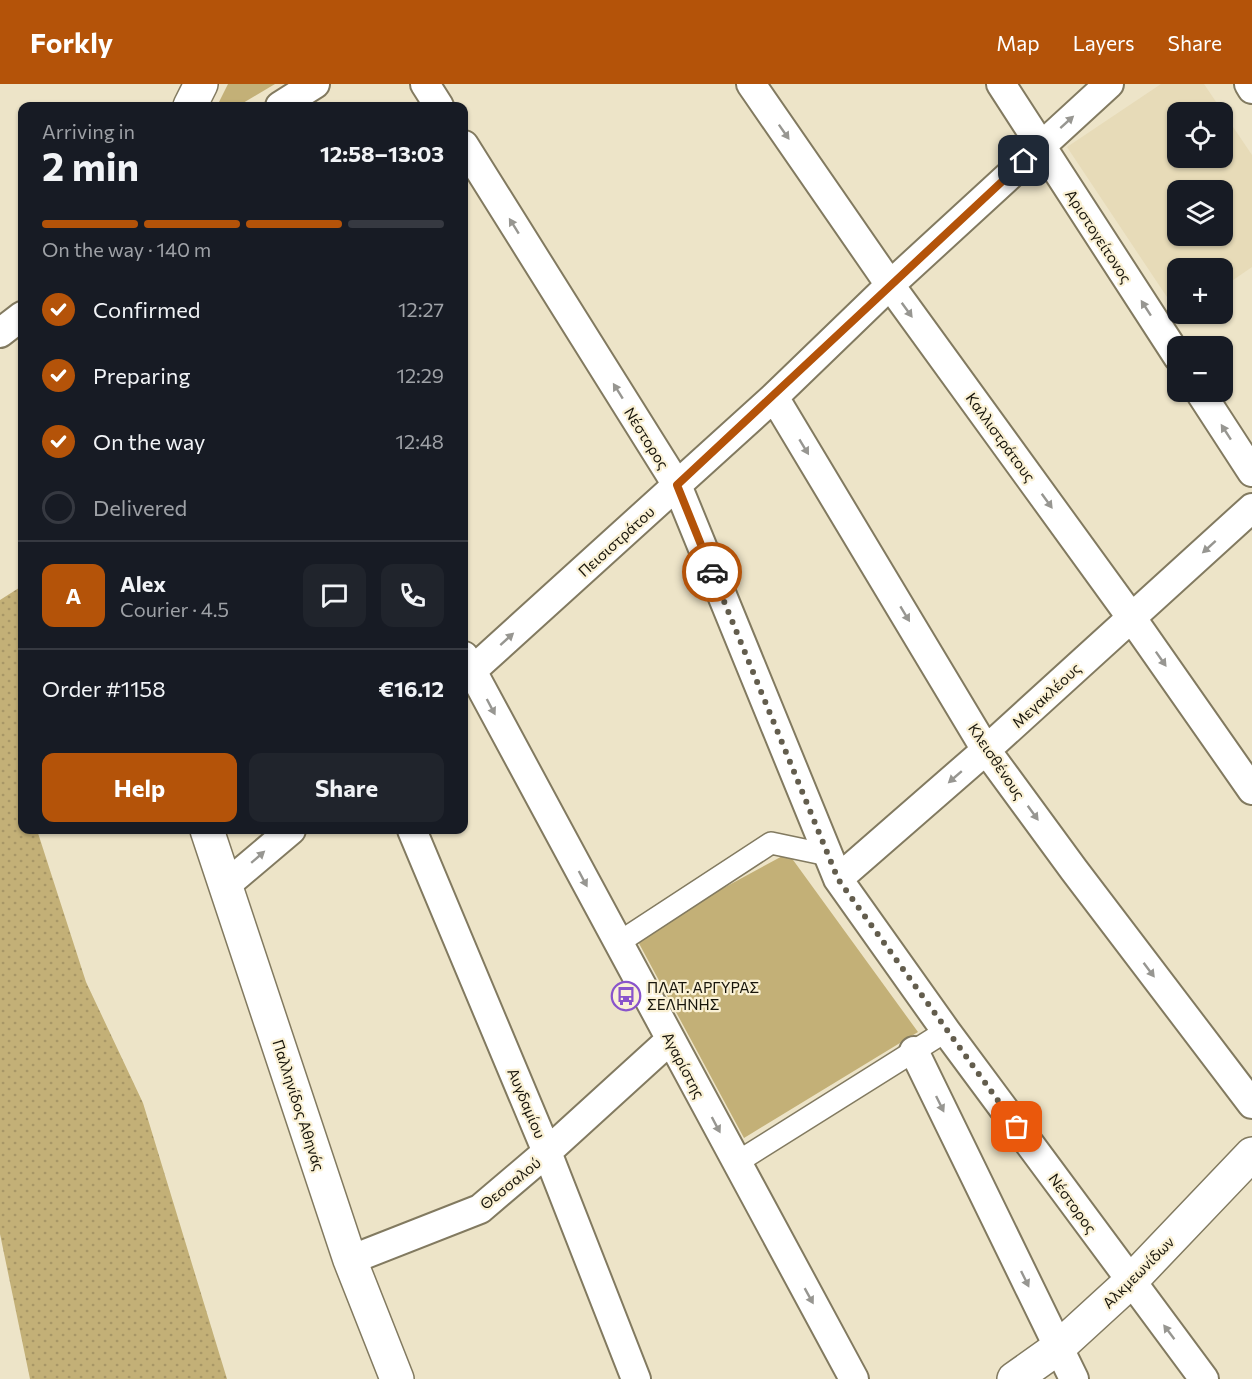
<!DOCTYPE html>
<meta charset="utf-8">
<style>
:root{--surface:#171b24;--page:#20242c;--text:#f1f3f6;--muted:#9ea1a6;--line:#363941;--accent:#b45309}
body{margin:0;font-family:Commissioner,sans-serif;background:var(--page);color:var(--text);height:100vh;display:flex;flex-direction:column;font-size:22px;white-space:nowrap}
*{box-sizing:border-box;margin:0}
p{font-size:20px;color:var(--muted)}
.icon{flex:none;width:33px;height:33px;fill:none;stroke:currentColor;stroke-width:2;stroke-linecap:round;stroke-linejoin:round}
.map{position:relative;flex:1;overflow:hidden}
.drawer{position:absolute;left:18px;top:18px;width:450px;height:732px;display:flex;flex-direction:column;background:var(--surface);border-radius:12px;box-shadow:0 2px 4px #0004}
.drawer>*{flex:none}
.buttons{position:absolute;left:1167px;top:18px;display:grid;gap:12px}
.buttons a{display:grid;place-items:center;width:66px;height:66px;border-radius:12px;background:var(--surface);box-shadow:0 2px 4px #0004;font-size:30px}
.pin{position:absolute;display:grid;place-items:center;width:51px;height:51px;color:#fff;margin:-26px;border-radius:12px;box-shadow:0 3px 9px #0006}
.courier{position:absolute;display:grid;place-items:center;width:60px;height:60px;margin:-30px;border:4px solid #b45309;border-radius:50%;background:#fff;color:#222;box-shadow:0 2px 8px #0007}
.overview em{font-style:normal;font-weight:700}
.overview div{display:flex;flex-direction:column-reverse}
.overview{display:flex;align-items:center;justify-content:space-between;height:102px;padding:0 24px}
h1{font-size:39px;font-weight:700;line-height:45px}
.bar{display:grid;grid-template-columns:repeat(4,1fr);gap:9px 6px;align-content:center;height:72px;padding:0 24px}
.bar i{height:8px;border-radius:4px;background:var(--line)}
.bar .current{background:var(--accent)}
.bar p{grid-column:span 4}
.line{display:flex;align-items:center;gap:15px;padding:0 24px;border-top:2px solid var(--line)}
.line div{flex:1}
.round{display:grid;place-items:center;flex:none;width:63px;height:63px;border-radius:12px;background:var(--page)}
ol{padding:0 24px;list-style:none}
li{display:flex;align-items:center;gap:18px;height:66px}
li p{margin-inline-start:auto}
li .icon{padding:6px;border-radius:50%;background:var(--accent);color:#fff;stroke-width:4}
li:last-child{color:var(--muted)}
li i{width:33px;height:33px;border:3px solid var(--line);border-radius:50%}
.primary-button{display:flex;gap:12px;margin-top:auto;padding:12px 24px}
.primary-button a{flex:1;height:69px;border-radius:12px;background:var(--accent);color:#fff;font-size:24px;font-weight:700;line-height:69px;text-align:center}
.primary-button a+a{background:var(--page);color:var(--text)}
header{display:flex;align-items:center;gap:36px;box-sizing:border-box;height:84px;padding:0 30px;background:var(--accent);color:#fff}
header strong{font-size:28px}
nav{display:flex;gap:33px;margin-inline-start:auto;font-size:21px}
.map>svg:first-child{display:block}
.built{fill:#e7dbb8;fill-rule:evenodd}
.grass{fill:url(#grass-dots)}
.park{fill:#c3b077}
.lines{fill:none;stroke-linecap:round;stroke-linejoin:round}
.pedestrian-casing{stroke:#827a60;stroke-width:24}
.minor-casing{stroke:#827a60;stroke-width:32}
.tertiary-casing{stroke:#827a60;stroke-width:36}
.pedestrian{stroke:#fff;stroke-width:21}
.minor{stroke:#fff;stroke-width:28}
.tertiary{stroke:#fff;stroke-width:33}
.oneway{fill:#979691}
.done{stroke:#635d4d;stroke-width:6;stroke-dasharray:0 10.8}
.route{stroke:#b45309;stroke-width:8}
.labels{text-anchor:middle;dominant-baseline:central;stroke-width:4.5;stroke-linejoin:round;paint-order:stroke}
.street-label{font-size:15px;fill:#18150b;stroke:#faf1d5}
.poi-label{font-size:15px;fill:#18150b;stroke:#faf1d5;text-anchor:start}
</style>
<header>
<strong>Forkly</strong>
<nav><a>Map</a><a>Layers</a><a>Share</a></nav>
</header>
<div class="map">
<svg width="1252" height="1295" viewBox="0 0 1252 1295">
<defs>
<pattern id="grass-dots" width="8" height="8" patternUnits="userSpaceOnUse" patternTransform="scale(1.5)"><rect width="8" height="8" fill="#c3b077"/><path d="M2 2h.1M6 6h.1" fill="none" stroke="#a79666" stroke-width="1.8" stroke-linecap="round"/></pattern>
</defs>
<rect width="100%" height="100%" fill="#ede4c8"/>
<path class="built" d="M1161,0h43l48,71v112l-29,20 -1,-19h-44l-1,44 -110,-165zM1178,28h44v46h-44zM1178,106h44v46h-44z"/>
<path class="grass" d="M22,502v130l-3,7 3,28v79h15l49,152 57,121 84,276h-197l-30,-145v-634z"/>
<path class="park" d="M228,0h47l-37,22h-21z
M788,769l130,179 -174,106 -109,-202z"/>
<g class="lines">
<g class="pedestrian-casing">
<path id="pedestrian" d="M618,859l153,-100 57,12
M736,1079l210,-132"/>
</g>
<g class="minor-casing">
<path id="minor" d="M425,0l14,22
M751,0l139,201 241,332 121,173
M1001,0l177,273
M1249,0l3,5
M280,22l35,-22
M464,61l213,340 161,394 108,152 258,348
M0,249l22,-17
M1200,308l52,80
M774,313l212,353 88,120 178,234
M464,572l390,723
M464,594l310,-281 116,-112 219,-201
M412,746l135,322 89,227
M838,795l148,-129 266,-242
M226,801l65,-55
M914,967l160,328
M350,1176l130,-51 67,-57 123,-112"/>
</g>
<g class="tertiary-casing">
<path id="tertiary" d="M190,22l11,-22
M207,746l143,430 47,119
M1014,1295l45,-32 71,-65 122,-128"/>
</g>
<use href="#pedestrian" class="pedestrian"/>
<use href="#minor" class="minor"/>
<use href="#tertiary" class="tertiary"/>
</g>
<defs><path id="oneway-solid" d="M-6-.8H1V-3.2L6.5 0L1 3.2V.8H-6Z" transform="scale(1.5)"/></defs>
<g class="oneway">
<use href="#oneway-solid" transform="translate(1067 38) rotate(-42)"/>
<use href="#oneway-solid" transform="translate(784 48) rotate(55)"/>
<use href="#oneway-solid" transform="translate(514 142) rotate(-122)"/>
<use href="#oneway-solid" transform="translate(1146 224) rotate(-123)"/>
<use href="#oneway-solid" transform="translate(907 226) rotate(54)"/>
<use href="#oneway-solid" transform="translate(618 307) rotate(-122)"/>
<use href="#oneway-solid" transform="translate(1226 348) rotate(-123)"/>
<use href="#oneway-solid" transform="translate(804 363) rotate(59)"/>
<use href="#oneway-solid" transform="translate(1047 417) rotate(54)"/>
<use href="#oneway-solid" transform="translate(1209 463) rotate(138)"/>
<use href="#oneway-solid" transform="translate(905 530) rotate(59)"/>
<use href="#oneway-solid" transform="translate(507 555) rotate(-42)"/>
<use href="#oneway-solid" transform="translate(1161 575) rotate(55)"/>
<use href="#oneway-solid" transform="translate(491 623) rotate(62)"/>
<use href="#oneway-solid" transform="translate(955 693) rotate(139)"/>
<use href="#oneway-solid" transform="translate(1033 729) rotate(54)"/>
<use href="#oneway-solid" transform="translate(258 773) rotate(-41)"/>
<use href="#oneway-solid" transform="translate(583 795) rotate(62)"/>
<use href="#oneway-solid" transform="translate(1149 886) rotate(53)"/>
<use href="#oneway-solid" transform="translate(940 1020) rotate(64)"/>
<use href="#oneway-solid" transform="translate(716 1041) rotate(62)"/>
<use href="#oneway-solid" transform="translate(1025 1195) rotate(64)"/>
<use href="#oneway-solid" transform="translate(809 1212) rotate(61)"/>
<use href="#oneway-solid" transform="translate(1169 1248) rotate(-127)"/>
</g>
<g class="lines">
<path class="done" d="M712,488l126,307 179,248"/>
<path class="route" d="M712,488l-35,-87 347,-324"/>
</g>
<defs>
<g id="bus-ring" transform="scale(1.5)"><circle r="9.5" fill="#faf1d5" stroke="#8954cb" stroke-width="1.5"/><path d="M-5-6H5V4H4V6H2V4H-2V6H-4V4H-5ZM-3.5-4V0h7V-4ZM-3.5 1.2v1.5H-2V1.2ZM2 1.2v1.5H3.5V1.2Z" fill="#8954cb"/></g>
</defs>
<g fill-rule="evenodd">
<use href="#bus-ring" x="626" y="912"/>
</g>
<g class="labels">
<g class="street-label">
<text transform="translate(1099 152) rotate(57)">Αριστογείτονος</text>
<text transform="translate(1001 353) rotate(54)">Καλλιστράτους</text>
<text transform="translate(647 354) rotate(58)">Νέστορος</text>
<text transform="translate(616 457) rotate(-42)">Πεισιστράτου</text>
<text transform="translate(1046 611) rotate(-43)">Μεγακλέους</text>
<text transform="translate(997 677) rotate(56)">Κλεισθένους</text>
<text transform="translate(684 981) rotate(62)">Αγαρίστης</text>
<text transform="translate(527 1019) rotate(67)">Αυγδαμίου</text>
<text transform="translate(299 1021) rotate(72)">Παλληνίδος Αθηνάς</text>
<text transform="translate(510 1099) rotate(-39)">Θεσσαλού</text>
<text transform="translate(1073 1119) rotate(54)">Νέστορος</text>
<text transform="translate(1138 1188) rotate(-45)">Αλκμεωνίδων</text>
</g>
<g class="poi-label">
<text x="647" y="903">ΠΛΑΤ. ΑΡΓΥΡΑΣ<tspan x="647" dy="17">ΣΕΛΗΝΗΣ</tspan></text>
</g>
</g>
</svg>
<div class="buttons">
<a><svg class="icon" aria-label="locate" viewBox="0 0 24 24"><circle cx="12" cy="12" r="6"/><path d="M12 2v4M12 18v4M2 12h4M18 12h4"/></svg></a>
<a><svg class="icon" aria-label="layers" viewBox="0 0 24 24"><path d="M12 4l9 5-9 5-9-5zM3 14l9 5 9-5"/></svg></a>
<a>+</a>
<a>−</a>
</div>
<div class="pin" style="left:1017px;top:1043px;background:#ea580c"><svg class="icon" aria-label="bag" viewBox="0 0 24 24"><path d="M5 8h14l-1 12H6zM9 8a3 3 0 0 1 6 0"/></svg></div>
<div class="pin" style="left:1024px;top:77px;background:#1f2937"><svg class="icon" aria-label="home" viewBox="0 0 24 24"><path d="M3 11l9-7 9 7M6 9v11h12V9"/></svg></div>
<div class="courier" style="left:712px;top:488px"><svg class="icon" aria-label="car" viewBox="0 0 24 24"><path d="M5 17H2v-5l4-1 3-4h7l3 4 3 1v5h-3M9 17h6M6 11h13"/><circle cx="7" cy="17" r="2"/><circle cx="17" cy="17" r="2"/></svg></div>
<section class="drawer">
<div class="overview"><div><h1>2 min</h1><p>Arriving in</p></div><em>12:58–13:03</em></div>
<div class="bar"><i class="current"></i><i class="current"></i><i class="current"></i><i></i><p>On the way · 140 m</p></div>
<ol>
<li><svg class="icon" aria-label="check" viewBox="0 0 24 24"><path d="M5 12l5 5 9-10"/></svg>Confirmed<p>12:27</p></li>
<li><svg class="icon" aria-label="check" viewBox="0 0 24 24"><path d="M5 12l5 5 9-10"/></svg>Preparing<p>12:29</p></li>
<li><svg class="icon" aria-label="check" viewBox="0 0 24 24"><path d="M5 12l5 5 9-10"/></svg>On the way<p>12:48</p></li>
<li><i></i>Delivered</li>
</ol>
<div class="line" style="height:108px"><b class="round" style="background:var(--accent);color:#fff">A</b><div><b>Alex</b><p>Courier · 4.5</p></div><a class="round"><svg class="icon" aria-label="chat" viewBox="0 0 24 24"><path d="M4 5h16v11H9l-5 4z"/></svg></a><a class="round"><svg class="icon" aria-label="phone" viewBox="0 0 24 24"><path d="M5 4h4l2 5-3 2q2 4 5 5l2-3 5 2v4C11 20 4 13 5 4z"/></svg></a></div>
<div class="line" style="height:78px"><div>Order #1158</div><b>€16.12</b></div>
<div class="primary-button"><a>Help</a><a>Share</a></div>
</section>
</div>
